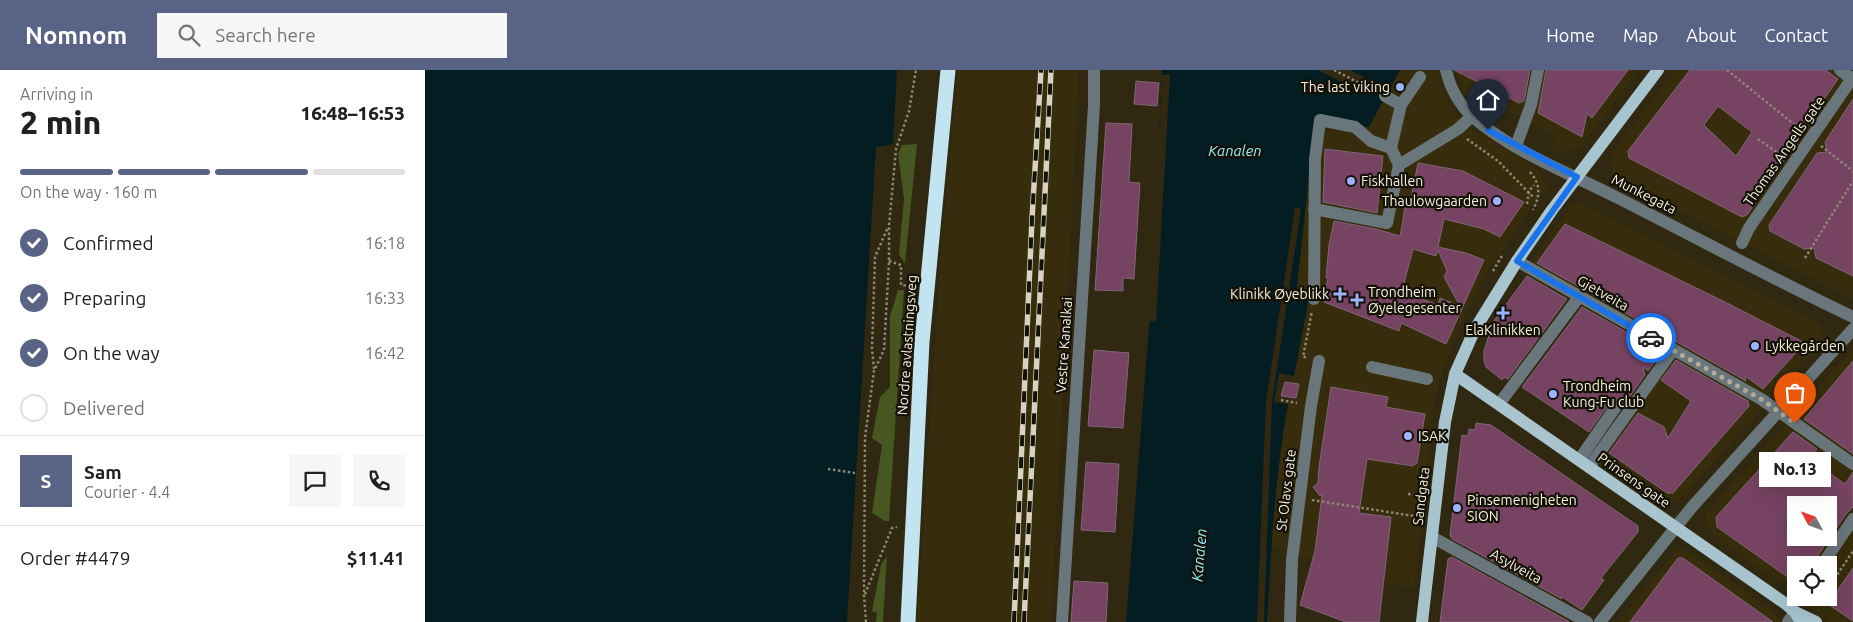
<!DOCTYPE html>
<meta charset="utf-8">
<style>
:root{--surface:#fff;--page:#f6f6f6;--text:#202124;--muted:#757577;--line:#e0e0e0;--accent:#596386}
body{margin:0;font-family:Ubuntu,sans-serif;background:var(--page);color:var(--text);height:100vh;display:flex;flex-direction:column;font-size:19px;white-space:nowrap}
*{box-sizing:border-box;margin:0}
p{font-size:16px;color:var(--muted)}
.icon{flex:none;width:28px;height:28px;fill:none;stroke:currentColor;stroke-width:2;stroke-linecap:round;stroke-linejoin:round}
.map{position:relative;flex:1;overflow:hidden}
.side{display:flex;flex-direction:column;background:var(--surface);width:425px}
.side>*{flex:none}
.needle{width:32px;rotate:311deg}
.controls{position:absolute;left:1362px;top:426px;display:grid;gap:10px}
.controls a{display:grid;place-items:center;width:50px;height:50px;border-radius:0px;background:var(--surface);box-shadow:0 5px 20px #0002;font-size:25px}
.pin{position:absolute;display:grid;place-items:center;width:42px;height:42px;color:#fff;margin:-51px -21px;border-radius:50% 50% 50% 0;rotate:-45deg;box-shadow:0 0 5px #0007}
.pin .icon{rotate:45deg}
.courier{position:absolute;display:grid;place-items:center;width:50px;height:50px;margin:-25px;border:4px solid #1a73e8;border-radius:50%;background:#fff;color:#222;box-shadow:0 1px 6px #0007}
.bubble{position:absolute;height:35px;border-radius:0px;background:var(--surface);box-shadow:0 5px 20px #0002;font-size:16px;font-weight:800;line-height:35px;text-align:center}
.head em{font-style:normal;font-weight:800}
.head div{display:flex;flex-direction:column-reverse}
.head{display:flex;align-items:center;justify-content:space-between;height:85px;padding:0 20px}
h1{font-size:32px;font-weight:800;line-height:38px}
.bar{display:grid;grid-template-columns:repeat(4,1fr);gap:8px 5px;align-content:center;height:60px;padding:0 20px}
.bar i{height:6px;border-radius:4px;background:var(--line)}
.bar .selected{background:var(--accent)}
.bar p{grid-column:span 4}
.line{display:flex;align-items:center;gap:12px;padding:0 20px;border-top:1px solid var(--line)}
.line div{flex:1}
.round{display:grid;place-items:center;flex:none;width:52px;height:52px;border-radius:0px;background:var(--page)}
ol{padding:0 20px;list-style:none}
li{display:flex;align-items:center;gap:15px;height:55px}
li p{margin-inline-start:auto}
li .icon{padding:5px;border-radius:50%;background:var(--accent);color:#fff;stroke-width:4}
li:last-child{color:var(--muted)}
li i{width:28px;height:28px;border:2px solid var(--line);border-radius:50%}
header{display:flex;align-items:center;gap:30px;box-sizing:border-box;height:70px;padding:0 25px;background:var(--accent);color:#fff}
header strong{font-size:24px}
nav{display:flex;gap:28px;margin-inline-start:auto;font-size:18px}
.search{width:350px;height:45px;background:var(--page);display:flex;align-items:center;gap:12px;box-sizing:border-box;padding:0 18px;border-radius:0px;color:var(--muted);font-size:19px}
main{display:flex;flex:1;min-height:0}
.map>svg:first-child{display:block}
.built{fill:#372d0c;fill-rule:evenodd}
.green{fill:#465722}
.water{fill:#031d22}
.pier{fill:#302810}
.building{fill:#764362;stroke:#806675;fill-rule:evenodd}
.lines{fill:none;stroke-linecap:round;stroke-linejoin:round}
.path{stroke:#8e8774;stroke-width:2.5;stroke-dasharray:2.5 2.5;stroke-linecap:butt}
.minor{stroke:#69767b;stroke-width:12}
.major{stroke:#a8c5cf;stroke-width:12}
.highway{stroke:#c1e4f0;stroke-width:15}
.rail-casing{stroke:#d7d2c1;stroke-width:5.5}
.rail{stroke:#141107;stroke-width:4;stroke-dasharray:11;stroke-linecap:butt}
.done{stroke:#b1ab98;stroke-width:5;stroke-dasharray:0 9}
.route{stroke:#1a73e8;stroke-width:6}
.poi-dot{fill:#9eb3fd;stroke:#141107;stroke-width:2}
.labels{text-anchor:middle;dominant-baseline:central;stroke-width:4.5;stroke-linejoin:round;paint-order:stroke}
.poi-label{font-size:14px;fill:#f6f1e2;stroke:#141107;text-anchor:start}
.street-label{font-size:14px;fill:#f6f1e2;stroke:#141107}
.water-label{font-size:15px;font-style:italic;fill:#93eefe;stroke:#141107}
</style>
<header>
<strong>Nomnom</strong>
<div class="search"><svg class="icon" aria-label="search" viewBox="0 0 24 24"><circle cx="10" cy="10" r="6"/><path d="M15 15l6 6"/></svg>Search here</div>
<nav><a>Home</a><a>Map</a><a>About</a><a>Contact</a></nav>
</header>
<main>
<section class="side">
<div class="head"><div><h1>2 min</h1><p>Arriving in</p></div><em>16:48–16:53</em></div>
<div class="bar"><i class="selected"></i><i class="selected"></i><i class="selected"></i><i></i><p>On the way · 160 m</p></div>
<ol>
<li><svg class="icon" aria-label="check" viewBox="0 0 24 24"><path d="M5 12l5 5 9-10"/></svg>Confirmed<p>16:18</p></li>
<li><svg class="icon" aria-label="check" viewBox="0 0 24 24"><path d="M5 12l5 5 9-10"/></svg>Preparing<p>16:33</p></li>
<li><svg class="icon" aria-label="check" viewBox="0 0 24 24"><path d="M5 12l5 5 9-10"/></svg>On the way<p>16:42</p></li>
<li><i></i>Delivered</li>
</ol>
<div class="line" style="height:90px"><b class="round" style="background:var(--accent);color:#fff">S</b><div><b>Sam</b><p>Courier · 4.4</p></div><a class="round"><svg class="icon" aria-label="chat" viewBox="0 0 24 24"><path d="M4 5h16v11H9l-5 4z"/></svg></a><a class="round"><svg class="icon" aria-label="phone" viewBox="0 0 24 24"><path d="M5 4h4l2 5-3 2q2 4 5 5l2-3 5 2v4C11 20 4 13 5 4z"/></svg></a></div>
<div class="line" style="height:65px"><div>Order #4479</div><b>$11.41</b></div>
</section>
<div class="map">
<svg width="1428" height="552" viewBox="0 0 1428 552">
<rect width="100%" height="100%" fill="#302810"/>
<path class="built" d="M533,0h121l-28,552h-134l23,-355z
M975,0h37l7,22 6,13 10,13 13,12 61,36 8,9 6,11 -16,20 -45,66 -22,43 -21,50 -9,34 -21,189 -31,-5 -112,-38 9,-98 29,-149 -13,-3 20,-176 69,-23z
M1030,0h185l-59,76 -8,4 -13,3 -11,-3 7,-14 -69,-35 -7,12 -15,-18z
M1250,0h178v230l-222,-115 -3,5 -5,-2 3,-5 -13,-9 -2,-10 3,-14z
M1154,132l241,122 2,8 -3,13 -140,156 -4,2h-5l-8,-4 -60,-42 71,-107 -146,-84 44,-60z
M1428,279v273h-25l-13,-9 -12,-15h26v-33h-33v27l-82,-56 -7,-11 -1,-12zM1371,435h33v33h-33z
M1252,479h6l8,5 80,55 12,13h-165z"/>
<path class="green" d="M492,74l-12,119 -6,-8 5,-56 -6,-45 4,-9z
M473,220h6l-15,231h-4l-13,-8 10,-68 -10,-7 8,-41 10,-10v-71z
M462,486l-4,66h-7l1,-9 -5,-2 9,-46z"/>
<path class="water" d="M0,0h472l-4,74 -17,3 -29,475h-422z
M737,0h238l-31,57 -31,-7 -23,-1 -19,176 13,3 -15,78 -15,-3 -5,29 14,2c-13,72 -17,145 -21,218h-141l25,-320z"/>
<path class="pier" d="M893,0h32l20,10 -7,13z
M737,5h8l-14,247 -7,-1z
M870,137l6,2 -29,193 -8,220h-7l9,-220z"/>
<path class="building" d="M1029,0h76l-6,31 -5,2z
M1121,0h82l-36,48 -5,-4 -5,23 -44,-24z
M1265,0h136l12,9 -32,46 -10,2 3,10 -52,78 -5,2 -113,-59 -1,-7zM1293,36l34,26 -16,24 -32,-31z
M711,11l23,2 -2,23 -23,-2z
M1428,29v177l-37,-18 -2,-10 -10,1 -34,-18 -1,-6 48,-72 10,-1 -2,-10z
M681,53l26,1 -3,58 11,1 -6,96 -11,-1v13l-28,-1z
M900,79l58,7 -6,57 -54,-11z
M993,93l45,8 61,31 -24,35 -16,-8 -40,-10 -6,28 28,6 18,7 -38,84 -45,-21 -2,8 -75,-29 2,-9h-2l4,-14 -2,-1 3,-33 5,-24 42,8 24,7 6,-34 5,-4zM988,179l23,7 2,-6 9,21 -3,6 16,29 -20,-8 -2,7 -36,-14z
M1140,154l160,78 80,41 -42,46 -18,-13 1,5 -209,-118z
M1102,206l40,23 -59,80 -4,-2 -2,3 -16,-13 -2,-6v-10l9,-29z
M1157,237l80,45 -14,19 -5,-4 2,8 -22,31 -4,-5h-8l-22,31 -67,-45z
M669,280l35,3 -6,75 -35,-2z
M1251,290l72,41 1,5 -76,87h-6l-58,-40 29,-40 26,14 4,11 23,-37 -30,-21z
M1428,291v93l-49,-35z
M860,312l14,2 -3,14 -15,-2z
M906,317l57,10 -2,10 39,7 -8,49 -4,3 -46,-7 -8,54 32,4 -12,105h-33l-46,-17 15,-54 7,-56 -2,1 -7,-9 5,-4 1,-16z
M1051,353l15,2 147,101v6l-37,46 3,2 -22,30 -21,-14 1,3 -110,-60 -2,-4 12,-100 6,1 1,-7 6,1z
M1368,362l24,17 -7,10 35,25 8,-12v35l-7,7 -31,46 -1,5h-18v18l-79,-56 -1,-10zM1371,435h33v33h-33z
M661,392l33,2 -4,68 -34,-2z
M1027,487l116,64 1,1h-129l8,-63z
M1253,488h5l90,64h-143z
M1428,498v53l-25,-17z
M649,511l34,2 -2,39h-35z"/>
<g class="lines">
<path class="path" d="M909,0l39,20
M1302,0l74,60
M1042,69l31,22 36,37
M1333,69l24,17
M1396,76l32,25
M1105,102c11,12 10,24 3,38
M1102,134l2,-13 5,-6
M1380,188l48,-77
M464,191l12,4v20l11,1
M1068,201l10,-17
M881,287h-3l9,-46
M449,299l-2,-20 3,-92 13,-30
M856,330l16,3
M403,399l27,4
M983,424l9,1
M887,430l108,17
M1404,517l24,-36
M440,524l27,-66 5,-1
M1393,533l3,-5
M441,552l-2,-27 1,-158 9,-66 10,-21 5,-89v-35l7,-77 13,-38 7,-41"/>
<path class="minor" d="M1021,0c4,18 14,36 28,48 41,35 95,55 142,79 79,40 157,82 237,120
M1415,0l13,10
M960,26l16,9
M1091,76l15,-41 7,-35
M974,95l59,-36 14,-13
M889,139l73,14 12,-58 -8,-17 10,-43 19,-28
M1317,173l7,-15 104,-151
M1092,191l244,138 92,65
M889,229l1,-140 5,-39 35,7 16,14 20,7
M947,297l55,12
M1074,334l80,-107
M1154,390l36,-52
M1164,397l84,-117
M1007,467l155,85
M1397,495l31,-46
M637,552l32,-517v-35
M865,552l2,-62 19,-154 8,-45
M1175,552l92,-115 161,-178
M1363,552l7,-10"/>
<path class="major" d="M1030,304l331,230 9,8 6,10
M1370,542l21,10
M997,552l23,-200 10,-48 20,-45 42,-68 35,-51 106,-140"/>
<path class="highway" d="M483,552l14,-280 26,-272"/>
<g class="rail-casing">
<path id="rail" d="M589,552l18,-403 9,-149
M599,552l27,-552"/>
</g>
<use href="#rail" class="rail"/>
</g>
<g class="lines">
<path class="done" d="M1226,268l110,61 34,24"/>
<path class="route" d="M1063,60l89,47 -60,84 134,77"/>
</g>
<g class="poi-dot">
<circle cx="975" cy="17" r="5"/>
<circle cx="926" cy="111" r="5"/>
<circle cx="1072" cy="131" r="5"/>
<path d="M912.5 216.5h5v5h5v5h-5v5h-5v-5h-5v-5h5z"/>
<path d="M929.5 222.5h5v5h5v5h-5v5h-5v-5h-5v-5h5z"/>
<path d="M1075.5 235.5h5v5h5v5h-5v5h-5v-5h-5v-5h5z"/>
<circle cx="1330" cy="276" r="5"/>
<circle cx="1128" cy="324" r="5"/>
<circle cx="983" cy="366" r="5"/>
<circle cx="1032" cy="438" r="5"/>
</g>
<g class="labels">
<g class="poi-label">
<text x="965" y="17" text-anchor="end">The last viking</text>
<text x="936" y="111">Fiskhallen</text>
<text x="1062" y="131" text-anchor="end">Thaulowgaarden</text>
<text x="943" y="222">Trondheim<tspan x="943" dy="16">Øyelegesenter</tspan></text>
<text x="904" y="224" text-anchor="end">Klinikk Øyeblikk</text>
<text x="1078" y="260" text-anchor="middle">ElaKlinikken</text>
<text x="1340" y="276">Lykkegården</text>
<text x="1138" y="316">Trondheim<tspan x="1138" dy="16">Kung-Fu club</tspan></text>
<text x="993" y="366">ISAK</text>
<text x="1042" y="430">Pinsemenigheten<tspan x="1042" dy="16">SION</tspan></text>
</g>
<g class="street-label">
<text transform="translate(1359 81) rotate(-55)">Thomas Angells gate</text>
<text transform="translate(1219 124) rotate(27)">Munkegata</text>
<text transform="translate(1178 223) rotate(30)">Gjetveita</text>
<text transform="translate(482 275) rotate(-86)">Nordre avlastningsveg</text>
<text transform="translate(639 275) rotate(-86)">Vestre Kanalkai</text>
<text transform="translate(1209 410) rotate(35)">Prinsens gate</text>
<text transform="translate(861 420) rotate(-83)">St Olavs gate</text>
<text transform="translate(996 426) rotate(-83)">Sandgata</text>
<text transform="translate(1091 496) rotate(29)">Asylveita</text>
</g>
<g class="water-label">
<text x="810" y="80">Kanalen</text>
<text transform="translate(774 485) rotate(-85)">Kanalen</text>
</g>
</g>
</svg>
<div class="controls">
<a><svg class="needle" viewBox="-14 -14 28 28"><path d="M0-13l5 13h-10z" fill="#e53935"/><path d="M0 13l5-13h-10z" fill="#757577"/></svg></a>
<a><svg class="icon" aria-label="locate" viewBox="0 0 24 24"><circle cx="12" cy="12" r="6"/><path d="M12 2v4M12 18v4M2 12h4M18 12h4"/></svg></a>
</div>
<div class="pin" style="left:1370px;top:353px;background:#ea580c"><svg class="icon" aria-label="bag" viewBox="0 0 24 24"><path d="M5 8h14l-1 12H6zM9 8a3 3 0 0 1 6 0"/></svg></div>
<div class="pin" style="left:1063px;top:60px;background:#1f2937"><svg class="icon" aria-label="home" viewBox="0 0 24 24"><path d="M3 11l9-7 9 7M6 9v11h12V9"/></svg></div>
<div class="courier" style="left:1226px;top:268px"><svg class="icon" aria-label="car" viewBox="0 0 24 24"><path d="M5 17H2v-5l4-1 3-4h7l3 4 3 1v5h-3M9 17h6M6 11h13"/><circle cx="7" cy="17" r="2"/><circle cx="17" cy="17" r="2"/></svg></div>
<div class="bubble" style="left:1334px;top:382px;width:72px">No.13</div>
</div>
</main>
